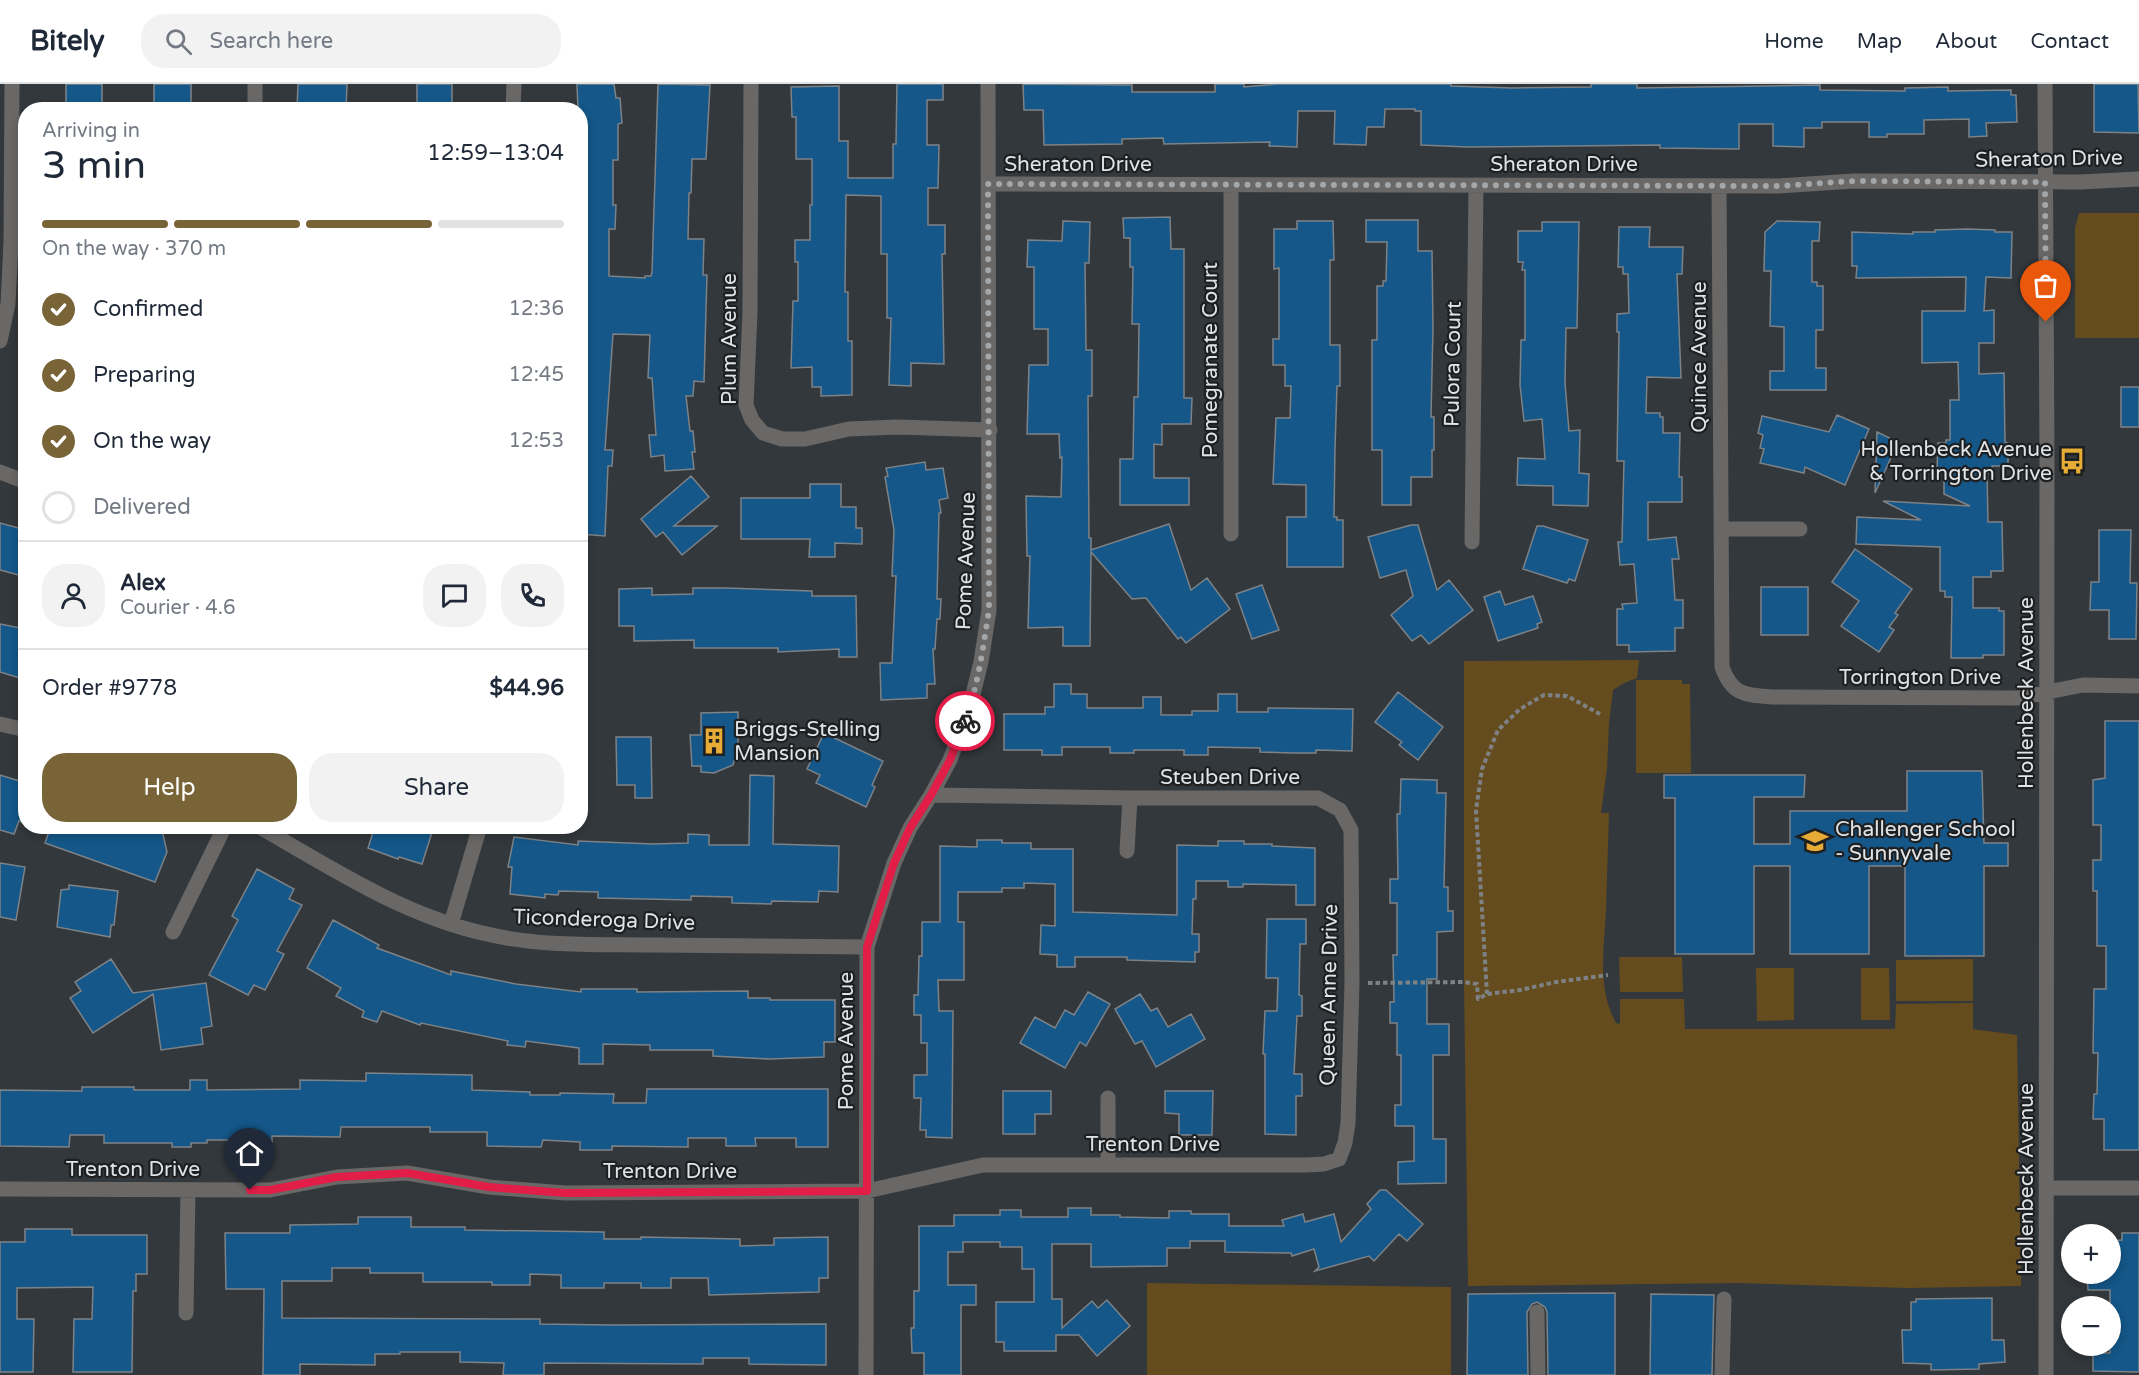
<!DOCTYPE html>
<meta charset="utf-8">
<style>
:root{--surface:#fff;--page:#f2f2f3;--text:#1f2937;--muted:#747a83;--line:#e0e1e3;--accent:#796437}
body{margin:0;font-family:"Varela Round",sans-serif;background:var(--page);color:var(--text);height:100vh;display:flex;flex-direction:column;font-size:22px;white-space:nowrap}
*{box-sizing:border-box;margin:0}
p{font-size:20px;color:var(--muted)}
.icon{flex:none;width:33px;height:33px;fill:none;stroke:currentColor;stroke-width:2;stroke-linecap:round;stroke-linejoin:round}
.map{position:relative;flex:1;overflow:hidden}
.sheet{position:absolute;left:18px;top:18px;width:570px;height:732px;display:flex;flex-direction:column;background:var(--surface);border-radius:24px;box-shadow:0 3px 9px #0003}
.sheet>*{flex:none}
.fabs{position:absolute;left:2061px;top:1140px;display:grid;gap:12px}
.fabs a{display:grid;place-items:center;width:60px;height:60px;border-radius:50%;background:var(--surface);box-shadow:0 3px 9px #0003;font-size:30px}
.pin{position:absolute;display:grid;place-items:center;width:51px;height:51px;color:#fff;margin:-62px -26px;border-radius:50% 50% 50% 0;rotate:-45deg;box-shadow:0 0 6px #0007}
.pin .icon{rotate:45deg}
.courier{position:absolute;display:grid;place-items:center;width:60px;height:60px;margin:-30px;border:4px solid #e11d48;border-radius:50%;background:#fff;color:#222;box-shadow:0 2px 8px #0007}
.head em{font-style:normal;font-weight:600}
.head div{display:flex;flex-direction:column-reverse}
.head{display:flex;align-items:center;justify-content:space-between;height:102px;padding:0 24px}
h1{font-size:39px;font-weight:600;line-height:45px}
.bar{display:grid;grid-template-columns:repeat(4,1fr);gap:9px 6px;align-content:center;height:72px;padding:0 24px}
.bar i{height:8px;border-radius:4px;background:var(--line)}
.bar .on{background:var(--accent)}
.bar p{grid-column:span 4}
.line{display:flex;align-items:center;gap:15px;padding:0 24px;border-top:2px solid var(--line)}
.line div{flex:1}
.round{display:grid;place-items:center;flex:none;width:63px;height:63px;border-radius:24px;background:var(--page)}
ol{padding:0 24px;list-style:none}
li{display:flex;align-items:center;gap:18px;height:66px}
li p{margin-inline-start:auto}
li .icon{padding:6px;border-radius:50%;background:var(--accent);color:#fff;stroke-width:4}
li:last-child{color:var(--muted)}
li i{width:33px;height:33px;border:3px solid var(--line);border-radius:50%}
.primary-button{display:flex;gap:12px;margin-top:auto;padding:12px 24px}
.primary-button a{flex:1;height:69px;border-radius:24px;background:var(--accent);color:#fff;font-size:24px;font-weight:600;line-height:69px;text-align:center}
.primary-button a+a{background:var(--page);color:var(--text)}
header{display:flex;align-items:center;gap:36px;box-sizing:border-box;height:84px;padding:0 30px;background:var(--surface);border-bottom:2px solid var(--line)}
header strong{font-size:28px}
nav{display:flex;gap:33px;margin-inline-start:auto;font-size:21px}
.search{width:420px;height:54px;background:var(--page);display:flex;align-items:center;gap:15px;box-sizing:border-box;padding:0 21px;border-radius:24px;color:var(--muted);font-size:22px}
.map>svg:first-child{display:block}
.green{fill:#644c1e}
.building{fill:#145788;stroke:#7d8287;stroke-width:1.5}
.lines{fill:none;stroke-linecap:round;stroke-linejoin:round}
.path{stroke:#7e8285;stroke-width:4;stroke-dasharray:4.5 3;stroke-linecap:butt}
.minor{stroke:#6a6866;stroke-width:15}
.done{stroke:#a3a7aa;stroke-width:6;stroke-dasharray:0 10.8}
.route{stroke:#e11d48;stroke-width:8}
.labels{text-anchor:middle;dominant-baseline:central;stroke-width:4.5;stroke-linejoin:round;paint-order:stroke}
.street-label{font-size:21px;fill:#e0e3e5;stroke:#1d1f21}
.poi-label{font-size:21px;fill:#e0e3e5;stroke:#1d1f21;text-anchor:start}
</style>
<header>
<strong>Bitely</strong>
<div class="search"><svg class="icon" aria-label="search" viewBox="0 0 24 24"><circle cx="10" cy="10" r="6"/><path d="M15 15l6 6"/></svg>Search here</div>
<nav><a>Home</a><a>Map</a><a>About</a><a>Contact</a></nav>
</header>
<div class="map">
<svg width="2139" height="1291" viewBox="0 0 2139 1291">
<rect width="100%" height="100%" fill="#33383c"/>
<path class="green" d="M2079,129h60v125h-64v-110z
M1639,576l-2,18 -13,5 -11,7 -4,34 -2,45 -6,44h8c-1,32 -2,65 -3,97 -2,37 -9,79 10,113l4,1v-25h64l1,30h210l1,-25 77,-1v26l44,6 4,251 -112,2 -171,-5 -270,3 -4,-304v-321z
M1636,596h46v4h8l1,89h-55z
M1619,873h63l1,35h-63z
M1973,875v42h-77v-41z
M1756,884h38v52l-37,1z
M1861,884h28l1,52h-29z
M1147,1199l304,4v88h-304z"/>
<path class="building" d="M66,0h36v26h-36z
M154,0h37v26h-37z
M298,0h49l-1,26h-49z
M417,0h35v26h-35z
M577,0h37l2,14h4l2,25 -4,1v36h-5v45h3l-1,24h-6v47l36,2v-2h6l1,-4 6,-188 52,1 -4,74h-14l-1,34h-2l-1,46h16l-1,36h4l-3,107 -10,-1 -1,15h-7l4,35h3l2,21h-3l2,17 -29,2 -1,-16 -13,2 -2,-22h7l-4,-57h-4l2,-43 -37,-1 -8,116h8l-1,16h-4l-3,70 -25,-2v-424h-2z
M897,0h46v16h-16v45h12l-1,43h-10v37h17v29h-3l2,110 -33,-1v23l-22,-1 2,-67h-4v-64h-6v-58l-35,-1 -1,97h3v49h4v54l-31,1v-9h-9v-20l-21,1 2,-67h5v-39h-3v-22h15v-35h2v-46h-16v-42h-4l-1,-30 48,-1v55h9v37h45v-34h3z
M1023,0l109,1v7h83v-8h29v3l33,-3h174v2l61,2 79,-1v-3h46v4l183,-3v5l85,1v-3l43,-1v4l63,-1v5h5l1,27 -31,1 1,13 -18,1v-18l-45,1v14h-37v3h-18v-15h-47v6h-18v19l-31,-1v-22h-34v25l-79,-1v-3l-192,2 -47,-2v-34h-6v-2h-30l-1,18h-17l-1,18 -32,-1 1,-33h-37l-1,36 -28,-1 1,-4 -106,2 -1,-6 -41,1v5l-78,1 -1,-35h-19z
M2094,0h44l1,49 -45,-1z
M1170,133l1,32h13v149h8l-1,26h-29v21l-8,-1v34h35v27h-69v-46h13l1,-62h4l1,-73h-7l1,-57h-3v-29h-6l-1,-20z
M1366,136h52v31h14l1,77 -2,89h3v33h-2v27h-21v28h-29v-55h-10v-110h5v-54h6v-5h3l1,-39h-21z
M1063,137l27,1 -1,41h-4l1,83v4h6v46h-4l1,142h2v12l78,-26 22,66 16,-12 23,31 -44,34 -5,-6 -3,2 -32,-41 -14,1 -41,-47 -1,94h-27v-19l-35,1 2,-72h-3l-1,-60 35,1 1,-40 -2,1 -1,-24h-32l2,-69h19v-36h-14v-62h-7l1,-27 34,1z
M1297,137h36l1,39h-4v85h10v41h-3l-2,62 -1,69h3v3h6v47h-56v-50h19v-32l-33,-1 3,-66h14l1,-32h-6v-21h-12v-26h6v-71l-5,1v-40h23z
M1777,137l43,1 -1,19h-7v41h5v4h6v44h-7v38h10v22h-56v-19h14v-44l-14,-1 1,-55h-7l1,-39z
M1542,138h37l-2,106h-11l-1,55 4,48 11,-1 -1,43 10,1 -1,32 -35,-1v-19l-36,-1 1,-27 27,1 -3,-40 -18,2 -4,-36 1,-45h4v-70h-3l1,-8h-5v-31h24z
M1619,143h31l-1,20h34l-1,27h-5l4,104 -34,-1 -1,36h14v4h3v16h17l-1,44h3v25h-34v38l28,-3 3,22h-7l3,41h8v28h-8v23l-46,1v-7h-12v-36h6l-1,-5 15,-1 -3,-39 -14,1 -2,-23h4l2,-81h-7l2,-129h-2v-18l12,-1 -1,-39h-5v-7h-5z
M1967,145l28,1v2h17l-1,46 -25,-1 -2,34 10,-1v33h-15v31l25,-1 1,69 3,1v23h-16v7h-5l1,49h14l1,49h-12v6h-18v31h26v3h5v44h-21v3h-32l1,-61h-7v-6h-5v-44l-84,-3 1,-27 64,3 -38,-19 87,5 -26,-12v-25h-7l1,-26h8v-3h4v-40h9l-1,-38 -36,1v-52h43l1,-34 -110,1 1,-12h-5v-34l61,2v-2h22v-2z
M2121,303h18v40h-18z
M1837,331l32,14 -24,56 -40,-18 -1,6 -44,-10 4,-14 -4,-1 3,-13 -5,-2 4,-17 67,16z
M1877,348l21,10 -23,51z
M925,378l1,8 17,-2 5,30 -9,2 2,13h-2l-2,86h4l-1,20h-3l-2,30h-2l2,35h-8v14l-46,2 -1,-37h12l4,-87h-4l2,-46 -9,-53 3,-1 -2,-8z
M691,392l18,21 -35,29h43l-35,29 -19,-23 -7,5 -15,-18z
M810,400h31v23h15v21h6v16l-27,-1v14h-26l1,-18h-69v-41h69z
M0,439l26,7v47l-26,-7z
M1411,441h7l19,65 12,-10 24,30 -44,34 -8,-9 -9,6 -21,-26 22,-19 -7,-26 -26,8 -12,-41z
M1537,442h6l45,14 -13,41 -6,-2 -2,4 -44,-14z
M2099,446h32l-1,53h7l-1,56h-27v-29h-19l1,-28h8z
M1855,465l57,40 -17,24 3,2 -9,12 5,3 -15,22 -38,-26 18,-25 -27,-19z
M1262,501l17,45 -27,9 -16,-45z
M1761,503h47v48h-47z
M652,504v7l41,-1v-6h32l87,3v5h44l1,61h-18v-8l-61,3v-4h-84v-8l-60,1v-15h-15v-37z
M1500,507l5,14 28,-9 9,26 -5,2 1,4 -40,13 -14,-44z
M0,540l26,5v51l-26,-8z
M1054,600h17v10h16v14h56v-11h18v18h31v-4h26v-17h19v18h31v-4l85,1 -1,42 -36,-1v3h-24l-32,-1v-4l-52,-1v8h-24v-5h-50v3h-24v-6h-48v8h-20v-5h-38v-36h41v-7h9z
M1398,608l45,35 -25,33 -19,-15 3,-3 -27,-20z
M738,628v34l-5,19 -19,8 -13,-1v-6h-9l-2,-31h11v-22z
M2105,637h34v429h-35v-31h-11l1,-25h3l1,-41h-5l1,-64h12v-43h-9v-55h-4v-31h8v-35h-8v-45l12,-2z
M824,649l59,28 -11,24 3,2 -9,20 -50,-24 4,-8 -13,-6z
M616,653h35l1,61h-17v-13h-18z
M1907,687h75l2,72h24v23h-24v90h-79v-90h-36v88h-79v-88h-36v88h-79v-156h-11v-23h141l-1,22h-50v47h36v-33h117z
M0,691l26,8v40l-7,-2 -5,13 -14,-4z
M750,691l24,1 -1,68 66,2 -1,46 -19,-1 -1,11 -46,-1 -1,3 -39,-1v-6l-41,-1v4l-93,-2v-6l-39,-1 -1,4 -13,-1v4l-35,-4 2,-27h-4l6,-30 64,8v-4l75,3 35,-1v-9l21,1v10h40z
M1401,695l36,1v13h9l-2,94h4v24h5v20l-16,1v47h-10v45h22v31h-16v84h13v44l-48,1v-22l16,-1v-35h-19v-21h6v-50h-4v-32h-7v-21h4l-1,-47h4v-52h-7v-24h8l-1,-65h3z
M51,742h102l9,4 5,22 -12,30 -110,-39z
M375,742h59l-12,38 -23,-7 -1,2 -30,-11z
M977,756h25v3h29v6h42v63l104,3v-70l41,1v-5h26v3h28v2l43,2v57h-19v-20l-53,-1v3h-15v-6h-32v18h-3l-1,35h7v18h-4v10l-68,-2v-3h-52v10h-18v-12l-17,-1 1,-29 14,1v-42l-31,-1v5h-22v4h-44v30h6v58h-26l1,31h14l-1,127 -26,-1v-7h-6l1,-32h-7v-23h13v-32h-6v-28h-7v-20h4l1,-39h3v-34h18v-76l37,1z
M0,779l25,4 -9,53 -16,-3z
M257,785l37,20 -5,10 13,6 -25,46 7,3 -19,36 -11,-5 -6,10 -39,-20 29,-55 -6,-4z
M69,801l49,6 -4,34h-3l-1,12 -53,-10 4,-37 8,-1z
M1267,835h39v25h-6l-1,51 3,1v20h-5l-3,58h8v22h-6v39l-31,-1v-80h-2l2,-43h12l1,-33h-12z
M333,836l46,25 -2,3 74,27v-4l65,13 65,8v-3h56v3l111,-1v7h22v2h65v42h-11v15l-55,2 -56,-3v-6h-63v-5l-47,-1v20h-24v-16l-53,-7 -1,6 -18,-2 1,-4 -87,-18 -1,2 -38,-14 -5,11 -15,-5 2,-6 -28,-15 5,-8 -34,-20z
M111,875l22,34 73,-10 6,43 -11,2 2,16 -42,6 -8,-56 -60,39 -23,-35 11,-7 -6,-9z
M1088,908l22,12 -24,42 -6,-4 -15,26 -45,-25 15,-26 20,11 10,-18 9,5z
M1140,910l11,17 6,-3 11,19 23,-13 14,25 -49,28 -14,-26 -7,3 -20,-35z
M366,989l106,2v15l58,2v3h30v-2l54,1 -1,9h33l1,-14h181v58h-32v-9h-41l1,8h-30v-8h-38v9l-76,-1v4h-32v-8l-37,-2 -2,7 -54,-1v-14h-57v-5h-89l-1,10 -68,-1v11h-30v-7h-35v3h-16v4h-19v-4h-68v-8h-34l-1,12 -69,-1v-56l82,1v-4h52v3h56v-10h17v10l93,-1v-9l66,1z
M1003,1007h48v23h-16v20h-32z
M1165,1007h48l-1,44h-33v-21l-14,-1z
M1380,1106h6l37,34 -16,17 -8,-7 -25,27 -5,-5 -54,15 4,-4 -5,-18 -22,7 -1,-3 -66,-1v-11h-35v7h-23v18l-76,1v-23h-39v55h10v29l30,-27 6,7 9,-8 23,26 -33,30 -18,-21h-23v16h-52v-9h-8v-40h38v-33h-12v-22h-22v-5h-37v10h-15v33h28v20h-15v70h-37v-22h-12l-1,-25h3v-37h5v-65h35v-11h46v-5h21v7h47v-9h23v7h29v2l49,1v-7h22v3h38v12h55l-2,-6 21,-6 2,8 29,-8 7,28 30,-33 -4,-5z
M358,1133h53v10h54v3l139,2v7h37v-2l99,2v7l34,-1v-7l54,-1v41h-9v14l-110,3 -1,-17h-37v10h-30v-5h-37v5h-43v-13l-31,-1v11h-38v-3h-69v-9h-53v-5h-38v13h-50v37l258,1v5l71,1 215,-1v41l-77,-1v-6h-46v6l-159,-1v12h-41l1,-12 -44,-1v-10h-60v2h-25v11l-75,-1v11h-37l1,-86h-38l-1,-56h65v-8l68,-1z
M25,1145h47v6h75v39h-11v17h-3l-1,81h-59l1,-53h18l1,-32 -76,1v31h17l-1,53h-33v-130h25z
M2122,1149h17v139l-46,-1v-18h17v-63h-22l-1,-16h23v-33l12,-1z
M1615,1209v82h-67l-1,-63 -2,-5 -8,-5 -5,2 -5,8 1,63h-61l1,-81z
M1651,1210l63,1 -2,80h-62z
M1992,1214v42h12l1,22 -26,2v5l-48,1v-6l-28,-1 -1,-33h9v-28h5v-3z"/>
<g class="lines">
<path class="path" d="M1368,899l96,-1 13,2 1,15 9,-5 33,-4 36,-8 52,-7
M1487,910l-11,-184 6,-41 16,-39 22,-21 24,-14 23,1 33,18"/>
<path class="minor" d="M751,0l-1,228 -4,93 6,15 11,13 19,6h23l44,-10 49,-2 92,3
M2045,0l2,377 -1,914
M255,26v-26
M513,26l1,-26
M988,100l790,2 76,-5 226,1 59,-3
M1231,101v349
M1719,102l3,481c10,28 23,28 50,30l246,1 65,-13 56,1
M0,257l8,-37 3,-62 1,-158
M0,388l26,10
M1722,445h78
M1472,458l4,-357
M0,640l26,6
M258,742c73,42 146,90 229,108 54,13 111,10 167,11 71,1 142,2 213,2
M1127,767l3,-53
M451,840l29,-98
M173,848l52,-106
M1108,1081v-67
M2047,1104h92
M0,1105l270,1 67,-13 70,-4 82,14 76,6 302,-2 116,-26h324l17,-1 15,-5 6,-16 3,-20 4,-140 -1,-153 -11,-20 -22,-12h-188l-199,-3
M1537,1228l1,63
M186,1229l2,-123
M866,1291l1,-428 27,-84 16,-35 21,-33 19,-35 20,-54 11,-44 8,-52 -1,-526
M1722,1291l2,-76"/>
</g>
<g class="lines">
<path class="done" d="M965,637c13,-35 18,-73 24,-111l-1,-426 790,2 76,-5 191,1 1,140"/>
<path class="route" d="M250,1106h20l67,-13 70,-4 82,14 76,6 302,-2v-244l27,-84 16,-35 21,-33 19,-35 15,-39"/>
</g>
<defs>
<g id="bus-bare" transform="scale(2.07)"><path d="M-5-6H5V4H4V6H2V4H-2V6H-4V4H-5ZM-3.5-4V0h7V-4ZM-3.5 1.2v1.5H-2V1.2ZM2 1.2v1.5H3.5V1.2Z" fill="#e6ac36" stroke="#1d1f21" stroke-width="2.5" paint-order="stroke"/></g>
<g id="building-bare" transform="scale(2.07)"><path d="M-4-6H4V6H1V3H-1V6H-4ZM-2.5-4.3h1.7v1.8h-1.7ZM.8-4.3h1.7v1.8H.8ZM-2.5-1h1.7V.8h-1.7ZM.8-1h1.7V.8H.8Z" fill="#e6ac36" stroke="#1d1f21" stroke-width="2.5" paint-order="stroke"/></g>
<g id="school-bare" transform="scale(2.07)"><path d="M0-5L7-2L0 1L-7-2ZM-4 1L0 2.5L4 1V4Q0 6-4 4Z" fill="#e6ac36" stroke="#1d1f21" stroke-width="2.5" paint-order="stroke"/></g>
</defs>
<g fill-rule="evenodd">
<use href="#bus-bare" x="2072" y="377"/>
<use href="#building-bare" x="714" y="657"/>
<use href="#school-bare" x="1815" y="757"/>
</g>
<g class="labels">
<g class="street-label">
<text transform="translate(2049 75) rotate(-1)">Sheraton Drive</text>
<text x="1078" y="80">Sheraton Drive</text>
<text x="1564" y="80">Sheraton Drive</text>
<text transform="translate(729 255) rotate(-90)">Plum Avenue</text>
<text transform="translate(1699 273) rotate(-90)">Quince Avenue</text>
<text transform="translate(1210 276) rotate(-90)">Pomegranate Court</text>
<text transform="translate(1453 280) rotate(-89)">Pulora Court</text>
<text transform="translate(966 477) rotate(-88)">Pome Avenue</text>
<text x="1920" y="593">Torrington Drive</text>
<text transform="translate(2026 609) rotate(-90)">Hollenbeck Avenue</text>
<text x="1230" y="693">Steuben Drive</text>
<text transform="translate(604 836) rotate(2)">Ticonderoga Drive</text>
<text transform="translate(1329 911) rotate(-89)">Queen Anne Drive</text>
<text transform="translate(846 957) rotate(-90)">Pome Avenue</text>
<text x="1153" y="1060">Trenton Drive</text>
<text x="133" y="1085">Trenton Drive</text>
<text x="670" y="1087">Trenton Drive</text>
<text transform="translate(2026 1095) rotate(-90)">Hollenbeck Avenue</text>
</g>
<g class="poi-label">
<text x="2052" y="365" text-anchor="end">Hollenbeck Avenue<tspan x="2052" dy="24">&amp; Torrington Drive</tspan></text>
<text x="734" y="645">Briggs-Stelling<tspan x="734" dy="24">Mansion</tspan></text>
<text x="1835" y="745">Challenger School<tspan x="1835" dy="24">- Sunnyvale</tspan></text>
</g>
</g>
</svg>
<div class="fabs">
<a>+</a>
<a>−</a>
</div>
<div class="pin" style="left:2046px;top:238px;background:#ea580c"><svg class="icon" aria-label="bag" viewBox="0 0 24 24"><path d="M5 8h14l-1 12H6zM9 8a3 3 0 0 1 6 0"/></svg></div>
<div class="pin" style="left:250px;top:1106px;background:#1f2937"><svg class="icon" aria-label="home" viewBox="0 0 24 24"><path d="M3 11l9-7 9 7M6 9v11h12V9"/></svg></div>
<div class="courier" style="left:965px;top:637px"><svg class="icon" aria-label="bike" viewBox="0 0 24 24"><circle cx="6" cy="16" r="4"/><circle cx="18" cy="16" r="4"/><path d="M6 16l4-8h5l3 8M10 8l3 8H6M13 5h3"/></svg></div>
<section class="sheet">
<div class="head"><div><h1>3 min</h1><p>Arriving in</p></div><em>12:59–13:04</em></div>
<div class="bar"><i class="on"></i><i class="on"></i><i class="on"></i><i></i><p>On the way · 370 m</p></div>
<ol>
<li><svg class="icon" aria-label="check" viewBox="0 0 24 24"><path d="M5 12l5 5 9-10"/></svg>Confirmed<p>12:36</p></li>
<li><svg class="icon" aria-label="check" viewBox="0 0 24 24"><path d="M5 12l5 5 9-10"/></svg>Preparing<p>12:45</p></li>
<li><svg class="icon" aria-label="check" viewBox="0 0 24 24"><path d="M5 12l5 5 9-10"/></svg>On the way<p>12:53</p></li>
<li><i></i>Delivered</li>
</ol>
<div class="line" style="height:108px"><a class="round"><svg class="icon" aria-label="person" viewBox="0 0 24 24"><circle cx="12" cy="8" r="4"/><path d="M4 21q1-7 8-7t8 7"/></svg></a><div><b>Alex</b><p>Courier · 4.6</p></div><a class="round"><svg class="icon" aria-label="chat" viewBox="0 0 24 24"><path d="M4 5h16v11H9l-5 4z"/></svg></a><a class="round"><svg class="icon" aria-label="phone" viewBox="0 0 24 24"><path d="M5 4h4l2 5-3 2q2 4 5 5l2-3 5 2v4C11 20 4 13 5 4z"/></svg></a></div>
<div class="line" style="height:78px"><div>Order #9778</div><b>$44.96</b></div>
<div class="primary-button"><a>Help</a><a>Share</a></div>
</section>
</div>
